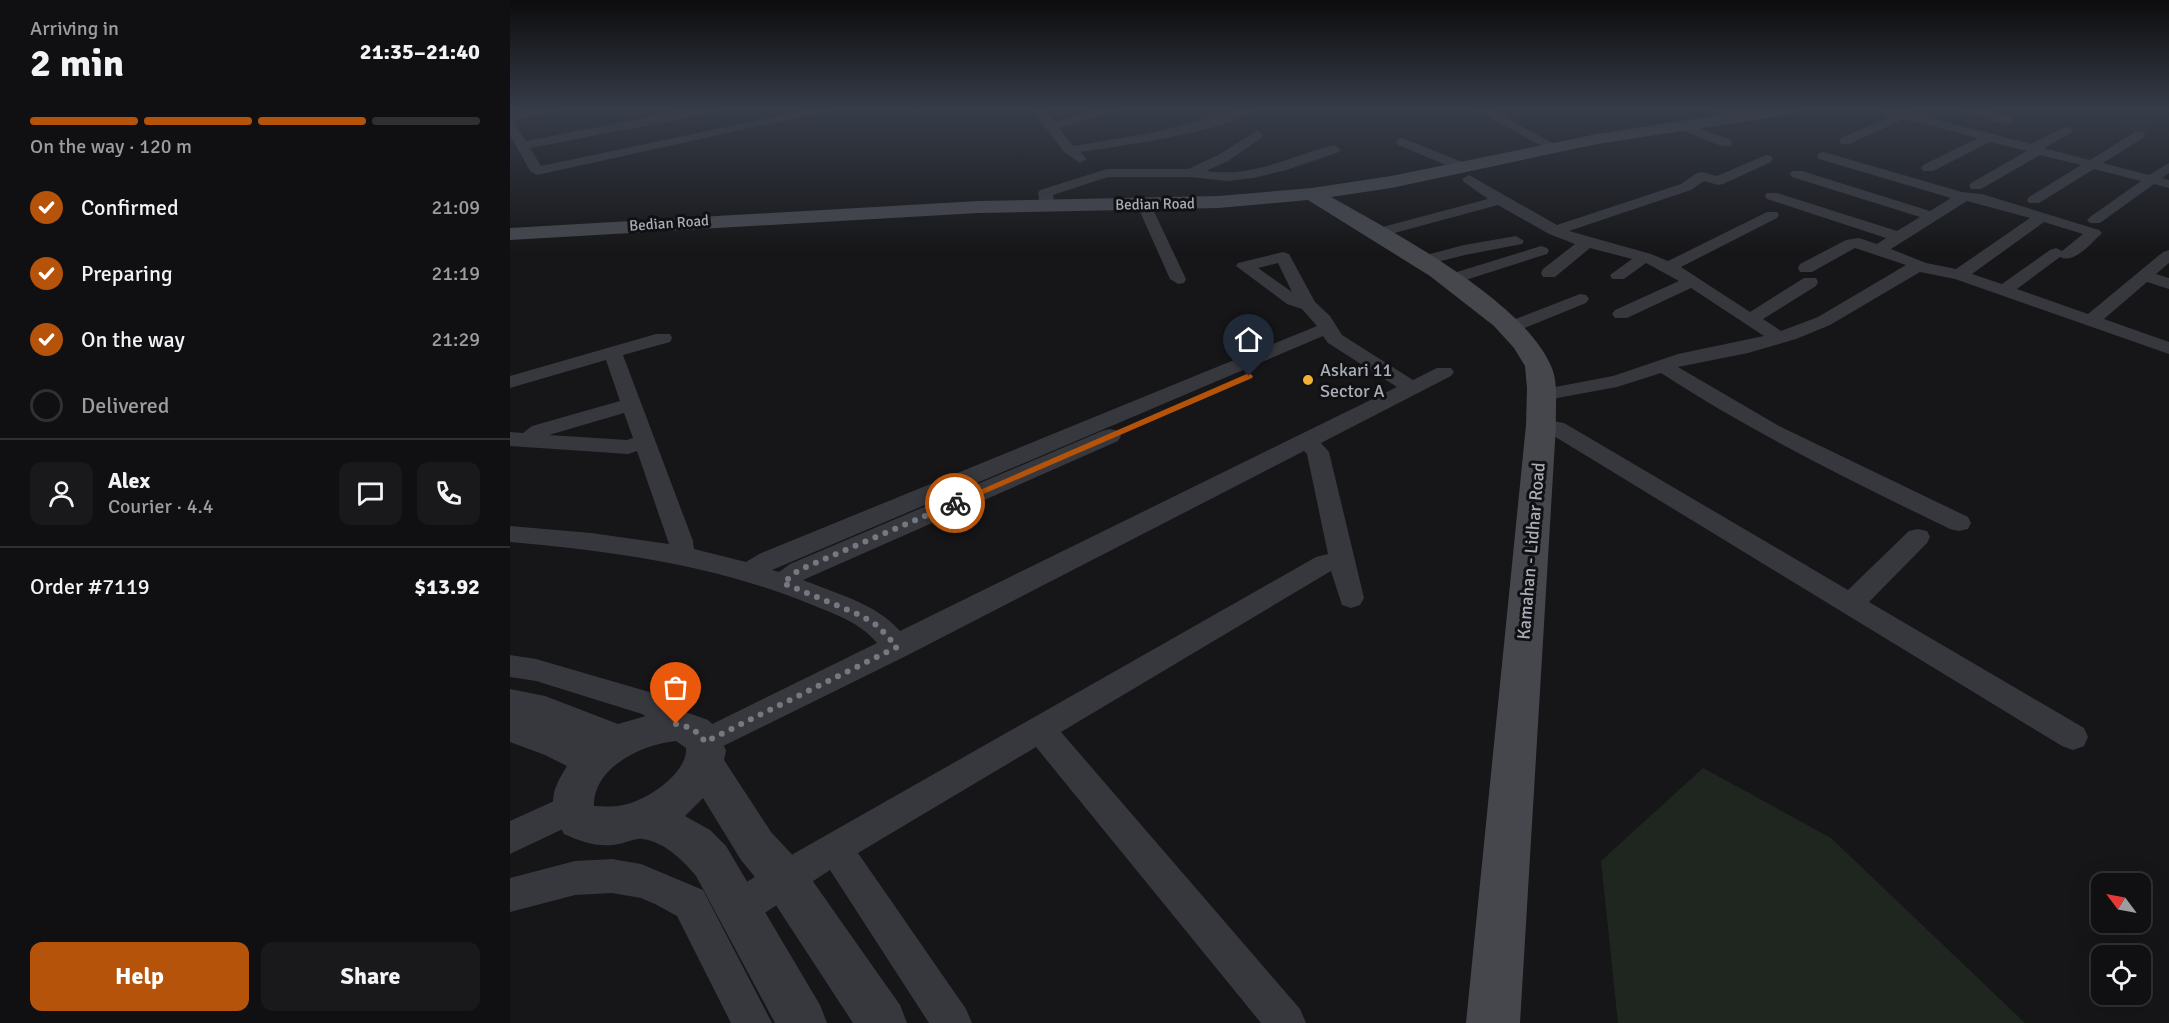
<!DOCTYPE html>
<meta charset="utf-8">
<style>
:root{--surface:#101012;--page:#19191b;--text:#f1f3f6;--muted:#9c9d9f;--line:#303032;--accent:#b45309}
body{margin:0;font-family:Signika,sans-serif;background:var(--page);color:var(--text);height:100vh;display:flex;flex-direction:column;font-size:22px;white-space:nowrap}
*{box-sizing:border-box;margin:0}
p{font-size:20px;color:var(--muted)}
.icon{flex:none;width:33px;height:33px;fill:none;stroke:currentColor;stroke-width:2;stroke-linecap:round;stroke-linejoin:round}
.map{position:relative;flex:1;overflow:hidden}
.sheet{display:flex;flex-direction:column;background:var(--surface);width:510px}
.sheet>*{flex:none}
.needle{width:39px;rotate:302deg}
.buttons{position:absolute;left:1581px;top:873px;display:grid;gap:12px}
.buttons a{display:grid;place-items:center;width:60px;height:60px;border-radius:12px;background:var(--surface);box-shadow:0 6px 24px #0002,0 0 0 2px var(--line);font-size:30px}
.pin{position:absolute;display:grid;place-items:center;width:51px;height:51px;color:#fff;margin:-62px -26px;border-radius:50% 50% 50% 0;rotate:-45deg;box-shadow:0 0 6px #0007}
.pin .icon{rotate:45deg}
.courier{position:absolute;display:grid;place-items:center;width:60px;height:60px;margin:-30px;border:4px solid #b45309;border-radius:50%;background:#fff;color:#222;box-shadow:0 2px 8px #0007}
.head em{font-style:normal;font-weight:800}
.head div{display:flex;flex-direction:column-reverse}
.head{display:flex;align-items:center;justify-content:space-between;height:102px;padding:0 30px}
h1{font-size:39px;font-weight:800;line-height:45px}
.bar{display:grid;grid-template-columns:repeat(4,1fr);gap:9px 6px;align-content:center;height:72px;padding:0 30px}
.bar i{height:8px;border-radius:4px;background:var(--line)}
.bar .current{background:var(--accent)}
.bar p{grid-column:span 4}
.line{display:flex;align-items:center;gap:15px;padding:0 30px;border-top:2px solid var(--line)}
.line div{flex:1}
.round{display:grid;place-items:center;flex:none;width:63px;height:63px;border-radius:12px;background:var(--page)}
ol{padding:0 30px;list-style:none}
li{display:flex;align-items:center;gap:18px;height:66px}
li p{margin-inline-start:auto}
li .icon{padding:6px;border-radius:50%;background:var(--accent);color:#fff;stroke-width:4}
li:last-child{color:var(--muted)}
li i{width:33px;height:33px;border:3px solid var(--line);border-radius:50%}
.action{display:flex;gap:12px;margin-top:auto;padding:12px 30px}
.action a{flex:1;height:69px;border-radius:12px;background:var(--accent);color:#fff;font-size:24px;font-weight:800;line-height:69px;text-align:center}
.action a+a{background:var(--page);color:var(--text)}
main{display:flex;flex:1;min-height:0}
.map>svg:first-child{display:block}
.green{fill:#1e261f}
.lines{fill:none;stroke-linecap:round;stroke-linejoin:round}
.minor{fill:#37383d;fill-rule:evenodd}
.tertiary{fill:#37383d;fill-rule:evenodd}
.secondary{fill:#45474d;fill-rule:evenodd}
.route{fill:#b45309}
.done{stroke:#757880;stroke-width:6;stroke-dasharray:0 10.8}
.poi-dot{fill:#f2b134;stroke:#111113;stroke-width:2}
.labels{text-anchor:middle;dominant-baseline:central;stroke-width:6;stroke-linejoin:round;paint-order:stroke}
.far-street-label{font-size:15px;fill:#a8adb8;stroke:#111113}
.poi-label{font-size:18px;fill:#a8adb8;stroke:#111113;text-anchor:start}
.street-label{font-size:18px;fill:#a8adb8;stroke:#111113}
</style>
<main>
<section class="sheet">
<div class="head"><div><h1>2 min</h1><p>Arriving in</p></div><em>21:35–21:40</em></div>
<div class="bar"><i class="current"></i><i class="current"></i><i class="current"></i><i></i><p>On the way · 120 m</p></div>
<ol>
<li><svg class="icon" aria-label="check" viewBox="0 0 24 24"><path d="M5 12l5 5 9-10"/></svg>Confirmed<p>21:09</p></li>
<li><svg class="icon" aria-label="check" viewBox="0 0 24 24"><path d="M5 12l5 5 9-10"/></svg>Preparing<p>21:19</p></li>
<li><svg class="icon" aria-label="check" viewBox="0 0 24 24"><path d="M5 12l5 5 9-10"/></svg>On the way<p>21:29</p></li>
<li><i></i>Delivered</li>
</ol>
<div class="line" style="height:108px"><a class="round"><svg class="icon" aria-label="person" viewBox="0 0 24 24"><circle cx="12" cy="8" r="4"/><path d="M4 21q1-7 8-7t8 7"/></svg></a><div><b>Alex</b><p>Courier · 4.4</p></div><a class="round"><svg class="icon" aria-label="chat" viewBox="0 0 24 24"><path d="M4 5h16v11H9l-5 4z"/></svg></a><a class="round"><svg class="icon" aria-label="phone" viewBox="0 0 24 24"><path d="M5 4h4l2 5-3 2q2 4 5 5l2-3 5 2v4C11 20 4 13 5 4z"/></svg></a></div>
<div class="line" style="height:78px"><div>Order #7119</div><b>$13.92</b></div>
<div class="action"><a>Help</a><a>Share</a></div>
</section>
<div class="map">
<svg width="1659" height="1023" viewBox="0 0 1659 1023">
<rect width="100%" height="100%" fill="#161618"/>
<path class="green" d="M1531,109h128v19l-12,-3 -14,8z
M1193,768l128,70 194,185h-407l-17,-162z"/>
<g class="lines">
<path class="minor" d="M27,109h27l-51,12 13,20 165,-32h27l-6,4 -182,35 11,18 271,-57h25l-300,66 -7,-4 -20,-36v-21z
M398,109h12l1,1 -6,4z
M521,109h13l10,13 48,-13h21l-64,19 14,18 85,-14 82,-23 8,1 2,2c-20,18 -138,36 -170,40l7,7 -7,4 -15,-10z
M964,109h16l70,38 -1,3h-10z
M1198,109h17l18,10 -6,4 -4,-1z
M1363,109h22l136,35 36,-18 6,4 -2,3 -27,15 46,12 45,-28h8l2,3 -2,3 -40,25 46,12 20,-12v10l-7,5 7,2v8l-15,-4 -54,39h-10l-3,-3 3,-3 51,-36 -47,-12 -55,34h-10l-2,-3 2,-3 52,-32 -41,-10 -59,34h-10l-2,-3 2,-3 56,-32 -37,-9 -57,29h-10l-2,-3 2,-3 55,-27 -73,-19 -56,25h-8l-2,-3 2,-3 51,-22z
M1444,109h22l35,9 2,3 -6,4z
M1173,122l48,18 1,3 -1,3h-10l-42,-17v-6z
M747,131l6,4 -2,3 -33,23 -22,10c47,7 84,-15 128,-26l6,4 -1,3 -53,18 -32,8 -27,3 -37,-4h-82l-55,18 1,6 -7,7 -5,1 -7,-4 4,-5 -1,-7 2,-3 67,-21h81l30,-14z
M892,138l63,25 2,3 -7,4 -5,-1 -57,-24 -2,-3 2,-3z
M1314,152l138,40 20,2 117,36 3,3 -3,3c-10,9 -25,28 -39,21l-43,32 71,25 75,-62 6,-2v13l-13,11 13,4v11l-22,-7 -43,37 65,23v12l-214,-75 -35,-7 -90,53 -34,14 -48,14 -70,14 101,59 189,91 3,6 -3,6 -9,2 -9,-2c-99,-48 -197,-96 -289,-156l-44,14 -76,14 -7,-2 -3,-4 3,-4 79,-15 65,-22 86,-18 -73,-48 -64,30h-12l-3,-4 3,-4 64,-29 -33,-18 -22,16h-12l-2,-4 22,-16 -42,-11 -35,29h-12l-2,-4 2,-4 32,-25 -26,-10 -51,-29 -122,33 -8,-5 3,-3 117,-31 -24,-17 -2,-3 7,-4 88,50 124,-41 16,-11 5,-1 15,4 49,-21 5,1 2,3 -2,3 -48,22 -5,1 -14,-4 -13,9 -122,41 82,23 17,7 99,-49h10l2,3 -2,3 -96,49 69,45 54,-34h12l2,4 -2,4 -53,33 18,12 37,-14 88,-52 -51,-17 -43,24h-12l-2,-4 2,-4 46,-24 13,-2 18,6 9,-6 -119,-39 -2,-3 2,-3h10l120,38 23,-14 -128,-40 -2,-3 2,-3h10l128,40 21,-13 -132,-39 -2,-3 2,-3zM1457,201l63,17 -74,51 -30,-6 -35,-14zM1534,222l39,12 -21,17 -6,-3 -6,2 -48,34 -30,-10z
M634,201l7,4 35,74 -2,4 -6,1 -8,-5 -33,-74z
M1006,236l8,5 -2,3 -57,11 -44,11 -8,-5 2,-3 49,-13z
M1031,246l6,2 2,3 -2,3 -97,31 -6,-1 -2,-4 2,-4z
M773,252l6,2 26,48 15,14 12,19 71,45 24,-12h14l3,4 -3,4 -130,67 8,9 35,146 -4,7 -9,3 -9,-3 -11,-34 -270,161 239,277 6,14h-45l-225,-276 -178,106 108,156 6,14h-43l-99,-153 -79,52 -13,5 -13,-5 -5,-13 5,-13 47,-30 544,-309 12,-3 -21,-100 -3,-3 -396,204 -203,100 -11,-4 -5,-9 5,-9 183,-90c-17,-21 -43,-29 -67,-39 -96,-39 -197,-53 -300,-62v-16l81,7 78,11 -32,-93 -9,3 -118,-8v-14l13,1 9,-7 88,-25 -14,-41 -96,28v-12l146,-42h14l2,4 -2,4 -47,13 70,186 1,8 52,13 13,-8 558,-228 -15,-17 -15,-5 -51,-38 2,-3zM768,263l14,29 -34,-24zM813,336l5,7 69,44 -497,244c-25,-28 -63,-37 -97,-51l315,-139 3,-5 -3,-5 -8,-2 -8,2 -312,133 -11,8 -7,-2zM114,413l9,25 -6,2 -78,-5z
M1070,294l6,1 3,4 -3,4 -69,28h-12l-3,-4 3,-4z
M1031,419l23,4 284,167 61,-59 9,-2 9,2 3,6 -3,6 -58,59 215,126 4,9 -4,9 -11,4 -11,-4 -513,-313 -16,-3 -3,-5 3,-5z
M0,655l26,4 127,37 8,5 7,15 -7,19 -11,4 -11,-4 -4,-9 2,-9 -5,-3 -106,-33 -26,-4z
M62,793l12,4 5,11 -5,11 -74,35v-33z
M102,859l29,5 62,26 69,133h-41l-54,-107 -22,-12 -14,-6 -29,-5 -37,2 -65,17v-34l65,-17z"/>
<path class="tertiary" d="M0,689l35,7 73,28 49,-14 9,-1 18,6 14,5 10,9 8,22 -2,9 47,72 29,31 100,142 7,18h-54l-85,-130 -27,-33 -38,-62 -18,18 25,14 16,16 94,159 7,18h-52l-79,-147c-13,-16 -33,-35 -54,-37 -7,-1 -16,4 -23,5 -21,4 -37,-2 -55,-10 -16,-29 -14,-41 3,-68l-22,-11 -35,-13zM166,741l10,7c2,22 -31,46 -50,53 -13,6 -28,6 -42,5 -1,-39 49,-62 82,-65z"/>
<path class="secondary" d="M1248,109h43l-8,5 -196,30 -206,44 -60,9c62,35 192,103 220,169 8,17 4,40 5,59l-36,598h-54l60,-598 1,-37 -2,-22 -11,-18 -20,-22 -64,-50 -122,-76 -90,8 -240,5 -468,27v-12l468,-27 240,-5 94,-8 79,-12 206,-42z"/>
</g>
<linearGradient id="sky" x2="0" y2="1"><stop stop-color="#0c0c0d"/><stop offset="0.43" stop-color="#363c48"/><stop offset="1" stop-color="#363c48" stop-opacity="0"/></linearGradient>
<rect width="1659" height="253" fill="url(#sky)"/>
<path class="route" d="M739,373l4,3 -1,2 -294,127 -8,-2z"/>
<g class="lines">
<path class="done" d="M166,724c14,3 21,6 29,18l192,-95 -19,-21 -18,-11 -77,-32 16,-13 156,-67"/>
</g>
<circle class="poi-dot" cx="798" cy="380" r="6"/>
<g class="labels">
<g class="far-street-label">
<text transform="translate(645 204) rotate(-1)">Bedian Road</text>
<text transform="translate(159 223) rotate(-4)">Bedian Road</text>
</g>
<g class="poi-label">
<text x="810" y="370">Askari 11<tspan x="810" dy="21">Sector A</tspan></text>
</g>
<g class="street-label">
<text transform="translate(1021 551) rotate(-85)">Kamahan - Lidhar Road</text>
</g>
</g>
</svg>
<div class="buttons">
<a><svg class="needle" viewBox="-14 -14 28 28"><path d="M0-13l5 13h-10z" fill="#e53935"/><path d="M0 13l5-13h-10z" fill="#9c9d9f"/></svg></a>
<a><svg class="icon" aria-label="locate" viewBox="0 0 24 24"><circle cx="12" cy="12" r="6"/><path d="M12 2v4M12 18v4M2 12h4M18 12h4"/></svg></a>
</div>
<div class="pin" style="left:166px;top:724px;background:#ea580c"><svg class="icon" aria-label="bag" viewBox="0 0 24 24"><path d="M5 8h14l-1 12H6zM9 8a3 3 0 0 1 6 0"/></svg></div>
<div class="pin" style="left:739px;top:376px;background:#1f2937"><svg class="icon" aria-label="home" viewBox="0 0 24 24"><path d="M3 11l9-7 9 7M6 9v11h12V9"/></svg></div>
<div class="courier" style="left:445px;top:503px"><svg class="icon" aria-label="bike" viewBox="0 0 24 24"><circle cx="6" cy="16" r="4"/><circle cx="18" cy="16" r="4"/><path d="M6 16l4-8h5l3 8M10 8l3 8H6M13 5h3"/></svg></div>
</div>
</main>
